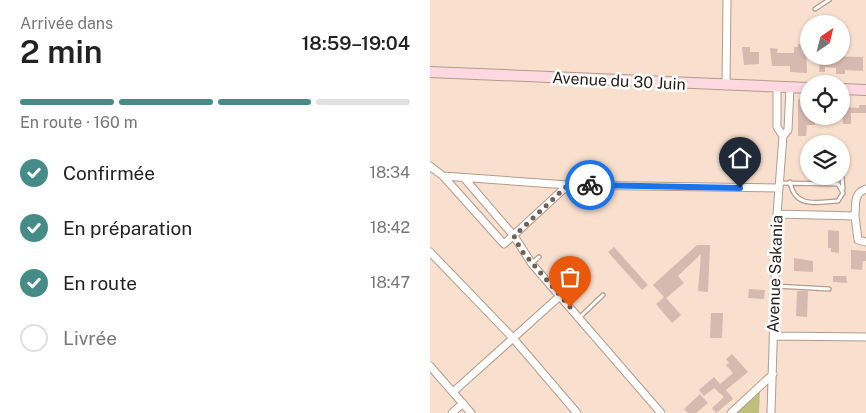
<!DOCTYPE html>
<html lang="fr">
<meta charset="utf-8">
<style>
:root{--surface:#fff;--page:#f6f6f6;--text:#222;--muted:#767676;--line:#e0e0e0;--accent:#458c88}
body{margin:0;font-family:"Public Sans",sans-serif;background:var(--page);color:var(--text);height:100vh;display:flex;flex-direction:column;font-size:19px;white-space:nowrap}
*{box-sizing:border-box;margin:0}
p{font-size:16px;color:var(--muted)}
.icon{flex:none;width:28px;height:28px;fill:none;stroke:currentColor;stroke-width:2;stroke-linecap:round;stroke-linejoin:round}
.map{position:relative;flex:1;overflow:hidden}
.sheet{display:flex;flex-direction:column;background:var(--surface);width:430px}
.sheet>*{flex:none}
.needle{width:32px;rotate:35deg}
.controls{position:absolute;left:370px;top:15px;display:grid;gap:10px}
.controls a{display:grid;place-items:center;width:50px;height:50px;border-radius:50%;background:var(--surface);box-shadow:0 1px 4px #0004;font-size:25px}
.pin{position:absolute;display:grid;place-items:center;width:42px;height:42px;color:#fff;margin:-51px -21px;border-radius:50% 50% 50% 0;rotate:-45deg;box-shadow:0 0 5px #0007}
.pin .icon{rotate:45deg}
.courier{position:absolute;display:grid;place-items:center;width:50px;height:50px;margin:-25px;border:4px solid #1a73e8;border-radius:50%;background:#fff;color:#222;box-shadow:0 1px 6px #0007}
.head em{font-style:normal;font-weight:600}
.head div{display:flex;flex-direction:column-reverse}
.head{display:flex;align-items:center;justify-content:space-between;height:85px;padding:0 20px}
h1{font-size:32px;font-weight:600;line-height:38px}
.bar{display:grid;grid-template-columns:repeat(4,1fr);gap:8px 5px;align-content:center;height:60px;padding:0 20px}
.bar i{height:6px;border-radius:4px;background:var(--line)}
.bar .active{background:var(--accent)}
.bar p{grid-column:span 4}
ol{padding:0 20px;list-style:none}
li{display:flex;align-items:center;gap:15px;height:55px}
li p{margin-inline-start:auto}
li .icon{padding:5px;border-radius:50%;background:var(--accent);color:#fff;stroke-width:4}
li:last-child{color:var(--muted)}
li i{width:28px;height:28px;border:2px solid var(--line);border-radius:50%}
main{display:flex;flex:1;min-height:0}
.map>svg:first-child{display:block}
.green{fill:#bcc07b}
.building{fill:#d6b9af}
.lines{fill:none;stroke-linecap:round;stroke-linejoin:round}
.lane-casing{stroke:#b39b8b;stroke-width:5.5}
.street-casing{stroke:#b39b8b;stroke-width:9}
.secondary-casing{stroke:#b39b8b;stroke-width:12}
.lane{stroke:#fff;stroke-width:3}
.street{stroke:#fff;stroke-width:7}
.secondary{stroke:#fed8e1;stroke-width:10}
.done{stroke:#706157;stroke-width:5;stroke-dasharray:0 9}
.route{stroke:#1a73e8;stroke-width:6}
.labels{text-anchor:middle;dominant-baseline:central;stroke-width:5;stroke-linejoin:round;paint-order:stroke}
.street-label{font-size:16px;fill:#261d17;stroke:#fff}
</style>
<main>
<section class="sheet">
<div class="head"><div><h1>2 min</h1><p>Arrivée dans</p></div><em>18:59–19:04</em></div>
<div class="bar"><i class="active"></i><i class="active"></i><i class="active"></i><i></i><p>En route · 160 m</p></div>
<ol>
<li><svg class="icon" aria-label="check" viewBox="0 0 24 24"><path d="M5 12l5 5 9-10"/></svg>Confirmée<p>18:34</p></li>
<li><svg class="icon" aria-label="check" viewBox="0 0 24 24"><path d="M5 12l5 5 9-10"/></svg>En préparation<p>18:42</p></li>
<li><svg class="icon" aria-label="check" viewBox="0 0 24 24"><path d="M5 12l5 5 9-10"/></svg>En route<p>18:47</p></li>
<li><i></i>Livrée</li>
</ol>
</section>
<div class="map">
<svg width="436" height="413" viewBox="0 0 436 413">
<rect width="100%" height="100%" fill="#f9e0ce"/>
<path class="green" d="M330,389l-1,24h-26z"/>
<path class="building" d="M368,44h8l1,29 -17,-1v-6h-18l-2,-18 8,1 -1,4h17v-6h4z
M312,47h8v5h9v12l-15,1z
M390,56l43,1v14l-18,-1v4h-9v-6l-11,-1v5h-6z
M375,95h4v21h13v6l-7,-1v4h-8l-1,11h-8v-36z
M429,105h7v8h-15v11h-8l-2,-17 18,1z
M398,230l11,1v22l-8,-1v-4h-3z
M267,245h13l-2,47 -10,-1 3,-37 -23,22 6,7 -18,15 15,17 -9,8 -16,-19 8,-7 -11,-12z
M184,247l34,38 -6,5 -34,-38z
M421,250l15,1v10h-3l-1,9 -11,-1z
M364,258l19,3v11l-19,-1z
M403,276h13l1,7 -14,-1z
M319,289l16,1 -1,9 -16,-1z
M367,291h11l-1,26 -11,-1z
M281,313h12l-1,25h-12z
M302,354l16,18 -22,18 7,9 -17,14 -4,-5 12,-11 -10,-9 -10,8 -5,-6 15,-13 6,7 13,-11 -7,-8 3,-2 -3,-4z
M270,394l8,9 -12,10h-8l-4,-4z"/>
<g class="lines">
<g class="lane-casing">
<path id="lane" d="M385,9l14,-9
M411,163l2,26
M349,183l59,1 5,9 -5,8c-21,1 -43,8 -48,-19
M102,263l7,-6
M345,286l54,3
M150,317l23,-22"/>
</g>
<g class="street-casing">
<path id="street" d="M296,86l1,-86
M347,87v40l6,9
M353,136l5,-6 2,-43
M0,166l13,10 61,68
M13,176l125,9 210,3
M35,179l49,57 18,28 129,149
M347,214l78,2 3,24 8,2
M425,216c1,-11 -2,-23 11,-27
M74,244l64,-59
M0,252l82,85 65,76
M343,336l93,1
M0,366l41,47
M23,392l107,-96
M22,413l11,-10
M301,413l42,-39
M341,413l6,-199 6,-78"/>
</g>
<g class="secondary-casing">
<path id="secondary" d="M0,72l379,16
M411,89l25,1"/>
</g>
<use href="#lane" class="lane"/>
<use href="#street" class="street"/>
<use href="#secondary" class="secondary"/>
</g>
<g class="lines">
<path class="done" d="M140,307l-49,-57 -7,-14 54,-51h22"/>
<path class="route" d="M160,185l150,3"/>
</g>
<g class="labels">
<g class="street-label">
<text transform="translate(189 81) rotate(3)">Avenue du 30 Juin</text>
<text transform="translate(345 274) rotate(-88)">Avenue Sakania</text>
</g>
</g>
</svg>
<div class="controls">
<a><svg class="needle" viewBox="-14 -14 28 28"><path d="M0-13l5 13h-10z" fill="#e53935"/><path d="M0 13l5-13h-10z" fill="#767676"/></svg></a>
<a><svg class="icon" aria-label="locate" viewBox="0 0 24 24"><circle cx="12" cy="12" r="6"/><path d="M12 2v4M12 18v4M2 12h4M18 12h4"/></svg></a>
<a><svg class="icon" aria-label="layers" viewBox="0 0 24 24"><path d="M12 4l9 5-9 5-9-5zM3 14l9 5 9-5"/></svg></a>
</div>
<div class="pin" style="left:140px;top:307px;background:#ea580c"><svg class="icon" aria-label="bag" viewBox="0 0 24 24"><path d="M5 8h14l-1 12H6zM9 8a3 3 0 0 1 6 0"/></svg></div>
<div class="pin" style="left:310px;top:188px;background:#1f2937"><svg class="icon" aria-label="home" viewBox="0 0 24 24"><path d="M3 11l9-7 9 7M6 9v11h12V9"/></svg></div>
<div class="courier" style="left:160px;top:185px"><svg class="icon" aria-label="bike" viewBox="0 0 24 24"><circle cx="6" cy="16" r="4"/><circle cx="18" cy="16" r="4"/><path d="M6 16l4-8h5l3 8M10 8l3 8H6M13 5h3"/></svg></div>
</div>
</main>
